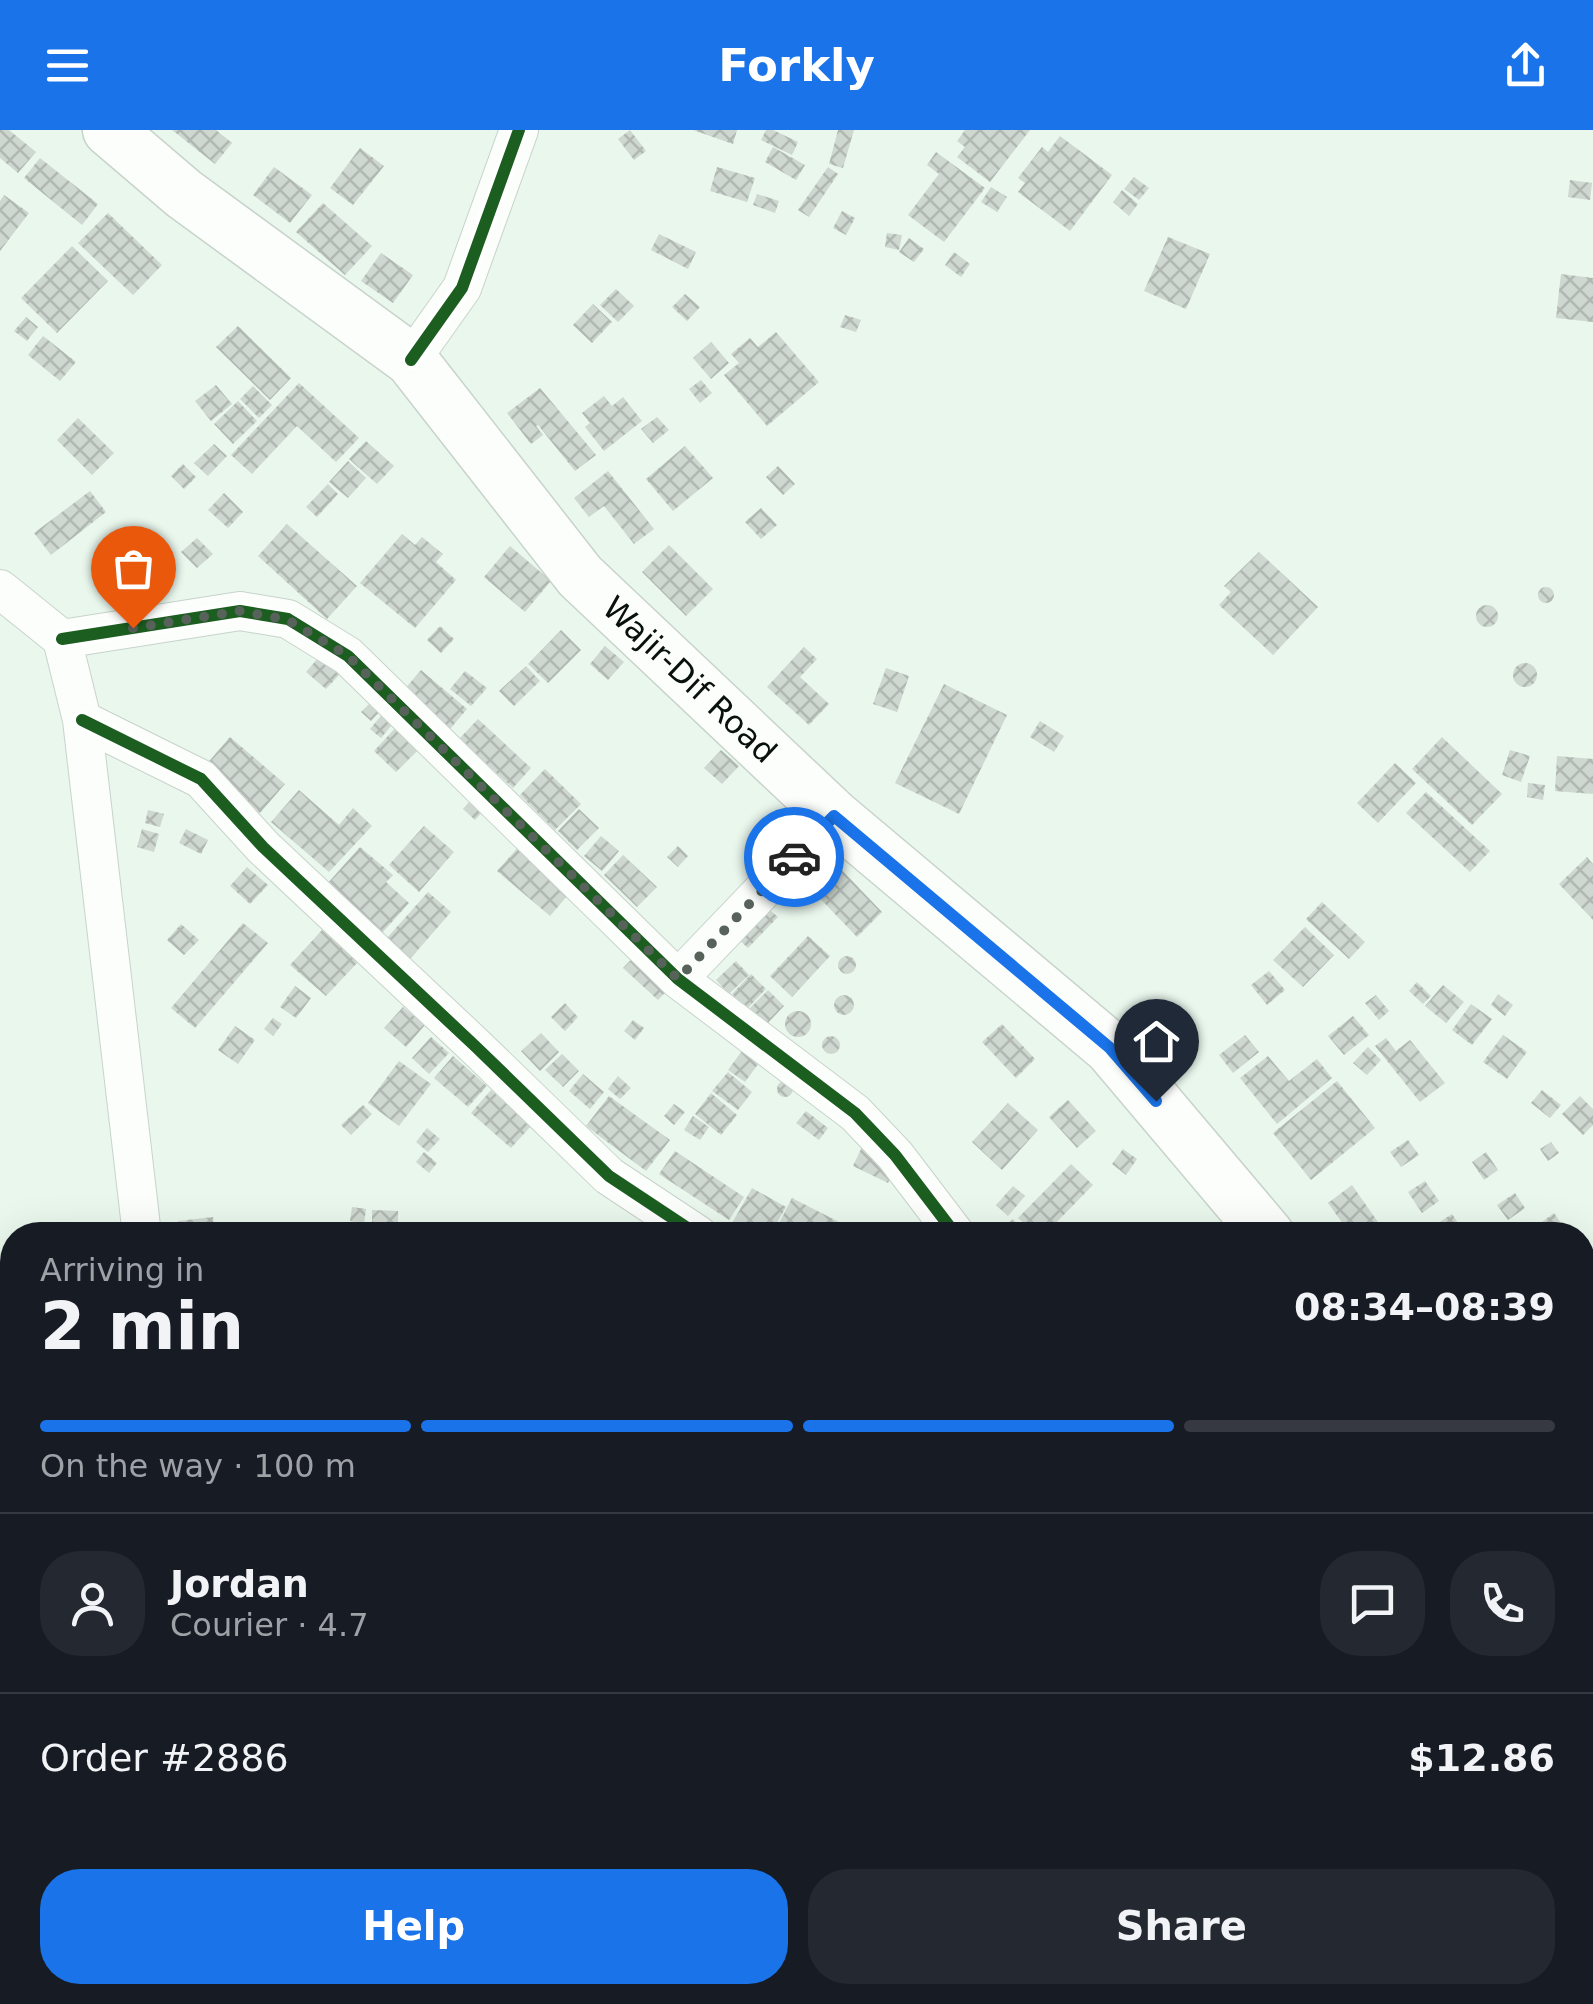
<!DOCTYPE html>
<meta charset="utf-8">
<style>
:root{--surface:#171b24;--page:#242831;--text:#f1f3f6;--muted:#9ea1a6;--line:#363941;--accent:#1a73e8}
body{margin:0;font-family:"DejaVu Sans",sans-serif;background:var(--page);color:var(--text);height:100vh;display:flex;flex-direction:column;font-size:38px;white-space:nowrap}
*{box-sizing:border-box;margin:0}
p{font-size:32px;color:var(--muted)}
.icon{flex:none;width:55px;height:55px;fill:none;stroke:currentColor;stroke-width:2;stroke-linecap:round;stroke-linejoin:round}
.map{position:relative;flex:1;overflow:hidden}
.details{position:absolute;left:0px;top:1092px;width:1595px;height:782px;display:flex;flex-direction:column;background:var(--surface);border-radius:40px 40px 0 0;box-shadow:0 10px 40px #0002}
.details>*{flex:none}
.pin{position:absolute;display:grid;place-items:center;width:85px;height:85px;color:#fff;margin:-102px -42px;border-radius:50% 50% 50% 0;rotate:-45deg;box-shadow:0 0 10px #0007}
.pin .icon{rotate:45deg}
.courier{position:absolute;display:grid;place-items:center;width:100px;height:100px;margin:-50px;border:8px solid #1a73e8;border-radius:50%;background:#fff;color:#222;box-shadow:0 2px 12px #0007}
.overview em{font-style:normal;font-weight:600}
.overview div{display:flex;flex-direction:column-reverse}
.overview{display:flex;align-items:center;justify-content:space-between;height:170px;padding:0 40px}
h1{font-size:65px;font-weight:600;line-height:75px}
.bar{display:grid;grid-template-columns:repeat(4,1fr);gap:15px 10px;align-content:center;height:120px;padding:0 40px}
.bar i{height:12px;border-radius:8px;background:var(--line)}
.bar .active{background:var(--accent)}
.bar p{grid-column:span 4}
.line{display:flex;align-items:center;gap:25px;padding:0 40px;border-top:2px solid var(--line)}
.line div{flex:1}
.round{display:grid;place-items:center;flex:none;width:105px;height:105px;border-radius:40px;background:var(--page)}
.cta{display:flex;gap:20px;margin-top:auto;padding:20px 40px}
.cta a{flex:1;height:115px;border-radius:40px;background:var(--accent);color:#fff;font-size:40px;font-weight:600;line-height:115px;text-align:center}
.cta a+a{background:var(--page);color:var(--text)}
header{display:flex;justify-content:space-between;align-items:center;height:130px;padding:0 40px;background:var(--accent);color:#fff;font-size:45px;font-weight:600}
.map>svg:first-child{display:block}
.building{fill:url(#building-cross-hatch)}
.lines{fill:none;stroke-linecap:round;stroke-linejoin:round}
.street-casing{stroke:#c8d3cb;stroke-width:40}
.secondary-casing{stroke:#c8d3cb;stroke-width:55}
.street{stroke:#fcfefc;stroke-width:38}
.secondary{stroke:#fcfefc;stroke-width:52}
.cycleway-casing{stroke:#fff;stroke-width:19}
.cycleway{stroke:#1b5e20;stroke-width:12}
.done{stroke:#57625a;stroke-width:10;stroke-dasharray:0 18}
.route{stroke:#1a73e8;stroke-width:12}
.labels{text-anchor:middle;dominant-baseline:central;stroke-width:8;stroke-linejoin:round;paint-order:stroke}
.street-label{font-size:32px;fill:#09110b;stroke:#fff}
</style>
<header><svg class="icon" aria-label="menu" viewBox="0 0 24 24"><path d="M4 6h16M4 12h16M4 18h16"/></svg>Forkly<svg class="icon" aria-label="share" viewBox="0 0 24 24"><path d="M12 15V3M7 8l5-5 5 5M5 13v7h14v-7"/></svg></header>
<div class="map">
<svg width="1593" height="1874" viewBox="0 0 1593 1874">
<defs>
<pattern id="building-cross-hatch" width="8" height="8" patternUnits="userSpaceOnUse" patternTransform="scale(2.5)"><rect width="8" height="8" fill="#ced8d0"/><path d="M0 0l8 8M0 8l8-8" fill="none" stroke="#b0b8b1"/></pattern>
</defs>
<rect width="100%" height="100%" fill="#e9f7ed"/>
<path class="building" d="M0,0h9l27,22 -18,21 -18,-15z
M172,0h44l16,13 -17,21z
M630,0l16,21 -12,9 -16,-21z
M693,0h44l-4,14z
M766,0h7l25,12 -6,13 -31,-15z
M838,0h16l-11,38 -14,-4z
M965,0h65l-40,52 -33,-25 8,-10 -8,-6z
M1060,6l52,39 -42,56 -52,-39 7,-9 -7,-5 24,-31 6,5z
M773,17l32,18 -9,15 -31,-18z
M360,18l24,18 -31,39 -23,-17z
M936,22l49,36 -41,54 -36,-27 31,-41 -12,-9z
M40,28l58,46 -16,21 -58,-47z
M274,37l38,28 -22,28 -37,-28z
M717,37l38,11 -8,24 -37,-11z
M828,37l10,7 -29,43 -11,-7z
M1134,47l15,11 -10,12 -15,-11z
M1570,50l22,3 -2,17 -22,-3z
M991,57l16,10 -10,15 -16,-10z
M1122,60l16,14 -9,12 -16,-14z
M757,64l22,7 -4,12 -22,-8z
M4,65l25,18 -29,38v-50z
M323,73l49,43 -27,29 -49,-43z
M842,81l13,7 -9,17 -13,-7z
M108,83l54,52 -29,30 -55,-52z
M887,103l15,2 -3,15 -14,-3z
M659,104l37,18 -8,17 -37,-19z
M1168,107l42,17 -24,55 -42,-18z
M909,108l15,11 -10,13 -15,-10z
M72,116l36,35 -51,52 -36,-35z
M954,122l16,12 -9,13 -16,-12z
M381,123l32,22 -20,28 -32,-22z
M1561,144l32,4v44l-37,-4z
M616,159l18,17 -16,16 -18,-17z
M685,164l15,13 -13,14 -15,-14z
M593,174l19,18 -20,21 -19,-18z
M845,185l16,5 -5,12 -16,-5z
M26,187l12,10 -11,14 -13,-10z
M238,196l53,52 -21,22 -54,-53z
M776,202l43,50 -52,44 -43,-51 15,-12 -8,-9 19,-16 8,9z
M43,206l33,26 -16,19 -32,-26z
M711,212l18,21 -18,16 -18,-21z
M701,250l11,13 -12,10 -11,-14z
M299,253l60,55 -23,24 -39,-36 -45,48 -21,-19z
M216,255l16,19 -21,17 -16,-20z
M253,256l19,19 -13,13 -19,-19z
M540,258l56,67 -21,16 -37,-46 -2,1 7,9 -12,9 -24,-31z
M604,266l8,10 11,-9 19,24 -38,30 -19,-24 5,-4 -8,-10z
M238,271l19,20 -24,23 -19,-20z
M657,287l12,13 -16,13 -12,-14z
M78,288l36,35 -22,22 -35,-35z
M366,311l28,25 -17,18 -28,-25z
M214,314l13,12 -19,20 -14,-13z
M685,316l28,32 -40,33 -27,-32z
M348,331l18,17 -18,20 -19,-16z
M183,334l13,13 -12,12 -13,-13z
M778,336l17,18 -12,11 -17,-18z
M608,341l46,58 -20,15 -30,-38 -15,11 -15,-19z
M328,354l10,10 -21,23 -11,-10z
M90,361l16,21 -55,43 -17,-22z
M224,363l19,19 -15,16 -20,-18z
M761,378l16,17 -16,14 -16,-17z
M287,394l70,62 -30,33 -69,-63z
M402,404l13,11 7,-8 21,17 -7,8 20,18 -41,48 -55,-45z
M197,408l16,16 -16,14 -16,-16z
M669,415l44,44 -27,27 -44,-44z
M510,416l41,35 -26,31 -41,-35z
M1259,422l59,55 -45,48 -54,-50 12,-13 -7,-6z
M1538 465a8 8 0 1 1 16 0a8 8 0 1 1-16 0Z
M1476 486a11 11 0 1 1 22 0a11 11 0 1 1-22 0Z
M440,496l14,13 -13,14 -14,-13z
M561,500l20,20 -33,33 -20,-19z
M605,516l19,16 -16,18 -18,-16z
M804,517l13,12 -17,18 29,27 -20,21 -42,-38z
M319,527l21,17 -14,15 -20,-17z
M1513 545a12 12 0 1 1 24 0a12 12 0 1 1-24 0Z
M526,536l14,15 -26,25 -15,-15z
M886,538l23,8 -12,36 -24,-8z
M421,540l46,39 -17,20 -46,-39z
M465,541l22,17 -16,18 -21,-17z
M944,554l63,31 -48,99 -64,-31z
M372,571l10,8 -11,12 -10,-9z
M385,581l11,9 -15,18 -11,-9z
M478,589l53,49 -18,20 -54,-49z
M1040,591l24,15 -10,16 -24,-15z
M399,594l23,22 -26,26 -22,-21z
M230,607l55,47 -25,29 -55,-47z
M1442,607l60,57 -30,31 -60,-56z
M721,620l18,16 -17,18 -18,-16z
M1510,620l20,6 -9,26 -19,-7z
M1557,626l36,3v35l-38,-3z
M1395,633l21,20 -38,40 -21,-20z
M545,639l36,35 -26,26 -35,-35z
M1528,653l17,2 -2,15 -16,-3z
M299,660l40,35 14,-17 19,18 -43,46 -58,-50z
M1426,662l64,59 -20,21 -64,-59z
M474,667l12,11 -11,12 -12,-11z
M579,679l20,19 -22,22 -19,-19z
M148,680l16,4 -4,13 -15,-4z
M424,696l30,26 -35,40 -30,-27z
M142,699l17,5 -5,18 -17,-5z
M186,699l22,11 -7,14 -22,-11z
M601,706l18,15 -17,20 -18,-15z
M522,713l52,45 -24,28 -53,-45z
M678,716l10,10 -10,11 -11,-10z
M360,717l33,28 -7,7 23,21 -26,29 -56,-48z
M623,725l34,32 -20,20 -33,-32z
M1587,727l6,7v56l-34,-36z
M836,734l46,48 -25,25 -47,-49z
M247,737l21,18 -18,19 -20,-18z
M428,762l23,20 -41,47 -23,-21z
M1322,772l43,40 -16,17 -43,-40z
M764,775l14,12 -30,31 -13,-12z
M243,793l25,20 -73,85 -24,-20z
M181,794l18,16 -15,15 -17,-15z
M1305,797l29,28 -31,32 -30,-27z
M322,800l36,32 -32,34 -36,-31z
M808,806l22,20 -38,41 -22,-21z
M640,820l35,32 -17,18 -35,-32z
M838 835a9 9 0 1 1 18 0a9 9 0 1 1-18 0Z
M736,831l13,14 -20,19 -13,-14z
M1269,841l16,19 -18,15 -16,-20z
M751,844l15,15 -19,20 -15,-15z
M1417,852l14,14 -8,8 -14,-13z
M1443,855l21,17 -18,21 -21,-17z
M295,856l16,12 -15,20 -16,-11z
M768,860l16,16 -19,20 -17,-16z
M1498,864l15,11 -8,11 -14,-11z
M1376,865l13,16 -10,9 -14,-17z
M834 875a10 10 0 1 1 20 0a10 10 0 1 1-20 0Z
M565,873l13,14 -13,14 -14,-14z
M1471,874l21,15 -20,26 -20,-15z
M403,877l22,18 -19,22 -22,-19z
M785 894a13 13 0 1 1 26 0a13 13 0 1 1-26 0Z
M1353,886l16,19 -25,20 -16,-19z
M273,888l9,6 -9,12 -9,-7z
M633,890l11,8 -9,12 -11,-9z
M1002,894l33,35 -19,19 -34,-36z
M235,896l20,14 -17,24 -20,-14z
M541,903l18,19 -19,19 -19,-20z
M1245,905l14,17 -26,21 -14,-18z
M1503,905l24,17 -20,27 -24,-17z
M822 915a9 9 0 1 1 18 0a9 9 0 1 1-18 0Z
M431,907l18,16 -20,21 -17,-16z
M1386,908l10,13 14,-11 35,43 -25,19 -45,-56z
M747,914l17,12 -19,26 -17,-12z
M1368,917l13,13 -14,15 -14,-12z
M562,924l17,17 -16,16 -18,-17z
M453,926l34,30 -19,21 -34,-29z
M1268,926l21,25 28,-22 15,19 -55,46 -37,-46z
M399,931l32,23 -32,42 -31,-23z
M728,942l24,20 -14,18 -26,-19z
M583,944l21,18 -14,17 -21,-18z
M618,946l13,12 -11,11 -12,-10z
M777 959a8 8 0 1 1 16 0a8 8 0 1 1-16 0Z
M1337,951l38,47 -64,52 -38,-47z
M491,960l17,15 4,-5 20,25 -21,23 -40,-35z
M1542,960l19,15 -11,13 -19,-15z
M711,963l26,22 -16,20 -26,-21z
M609,966l61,44 -24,31 -60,-45z
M1580,966l13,13v16l-10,10 -21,-21z
M1068,970l28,31 -19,17 -28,-31z
M1008,973l30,27 -36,40 -30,-28z
M674,974l11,8 -11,13 -10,-9z
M363,975l9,9 -21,21 -10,-10z
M806,981l22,17 -9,12 -23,-17z
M693,986l16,11 -9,13 -16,-10z
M427,998l13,11 -12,13 -12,-10z
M1408,1010l11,15 -18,12 -11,-15z
M1551,1012l8,11 -11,8 -8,-12z
M861,1019l35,17 -8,17 -35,-17z
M1123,1019l14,10 -11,16 -14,-11z
M675,1021l69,46 -15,23 -70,-46z
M424,1022l13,11 -8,10 -13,-11z
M1486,1022l12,18 -14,10 -12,-18z
M1071,1034l22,21 -49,50h-8l-18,-17z
M1425,1051l14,20 -17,12 -14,-21z
M1352,1055l35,50h-36l-23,-32z
M1013,1056l12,10 -17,20 -12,-11z
M752,1058l34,19 -16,28h-20l-19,-10z
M1515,1063l10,15 -17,12 -11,-15z
M792,1068l49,25 -7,12h-61z
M352,1077l14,2 -2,14 -14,-2z
M372,1080l26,1v24h-26z
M1554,1083l15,22h-24l-7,-10z
M1452,1084l10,15 -8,6h-13l-6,-10z
M213,1087l2,18h-35l-2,-14z
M1013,1089l14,16h-32z
M1582,1150l11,15v6l-11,7z
M1593,1363v37l-11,-12v-16z
M3,1450h9v27l-9,1z
M12,1701v30l-8,-6 -3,-6v-8l4,-6z
M1189,1862h32l-4,12h-32z
M1499,1862h35l4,2v10h-39z
M1477,1863l19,2 -1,9h-19z
M1114,1864h21v10h-21z"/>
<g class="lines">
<g class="street-casing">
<path id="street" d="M411,230l51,-72 57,-158
M0,459l62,50 20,81 60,515
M62,509l178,-28 48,8 60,37 330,323 177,134 40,42 61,80
M82,590l119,59 62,68 212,199 134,130 89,59
M678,849l156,-163
M0,1512l12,-1
M1582,1734h11
M0,1814l12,1
M996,1862l-1,5 8,7
M66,1874l2,-12"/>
</g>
<g class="secondary-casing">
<g id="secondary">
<path id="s1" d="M109,0l75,64 227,166 169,216 254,240 276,232 158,187"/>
<path d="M1582,1502l11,15"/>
</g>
</g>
<use href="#street" class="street"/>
<use href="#secondary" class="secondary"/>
<g class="cycleway-casing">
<path id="cycleway" d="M411,230l51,-72 57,-158
M62,509l178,-28 48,8 60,37 330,323 177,134 40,42 61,80
M82,590l119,59 62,68 212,199 134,130 89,59"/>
</g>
<use href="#cycleway" class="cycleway"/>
</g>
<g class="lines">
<path class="done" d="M133,498l107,-17 48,9 60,36 330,323 116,-122"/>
<path class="route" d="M794,727l40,-41 276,232 46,53"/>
</g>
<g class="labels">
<g class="street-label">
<text stroke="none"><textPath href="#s1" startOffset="805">Wajir-Dif Road</textPath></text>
</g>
</g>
</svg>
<div class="pin" style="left:133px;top:498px;background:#ea580c"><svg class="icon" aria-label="bag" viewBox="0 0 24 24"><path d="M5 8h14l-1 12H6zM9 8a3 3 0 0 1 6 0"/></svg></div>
<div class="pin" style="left:1156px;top:971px;background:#1f2937"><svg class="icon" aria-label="home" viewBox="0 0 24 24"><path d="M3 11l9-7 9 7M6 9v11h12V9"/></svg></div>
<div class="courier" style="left:794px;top:727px"><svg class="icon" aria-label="car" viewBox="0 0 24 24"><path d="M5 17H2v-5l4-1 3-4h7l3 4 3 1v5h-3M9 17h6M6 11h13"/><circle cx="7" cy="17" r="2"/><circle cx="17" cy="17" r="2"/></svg></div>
<section class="details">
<div class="overview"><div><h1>2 min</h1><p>Arriving in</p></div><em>08:34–08:39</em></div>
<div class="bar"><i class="active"></i><i class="active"></i><i class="active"></i><i></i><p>On the way · 100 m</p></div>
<div class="line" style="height:180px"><a class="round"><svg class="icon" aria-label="person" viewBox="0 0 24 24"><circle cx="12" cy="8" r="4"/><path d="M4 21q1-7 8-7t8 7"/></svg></a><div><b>Jordan</b><p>Courier · 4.7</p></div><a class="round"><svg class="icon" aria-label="chat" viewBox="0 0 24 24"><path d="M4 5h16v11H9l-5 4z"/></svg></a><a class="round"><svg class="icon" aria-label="phone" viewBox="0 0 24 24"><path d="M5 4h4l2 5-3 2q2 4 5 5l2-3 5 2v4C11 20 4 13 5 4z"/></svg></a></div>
<div class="line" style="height:130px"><div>Order #2886</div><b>$12.86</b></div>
<div class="cta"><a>Help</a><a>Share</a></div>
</section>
</div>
